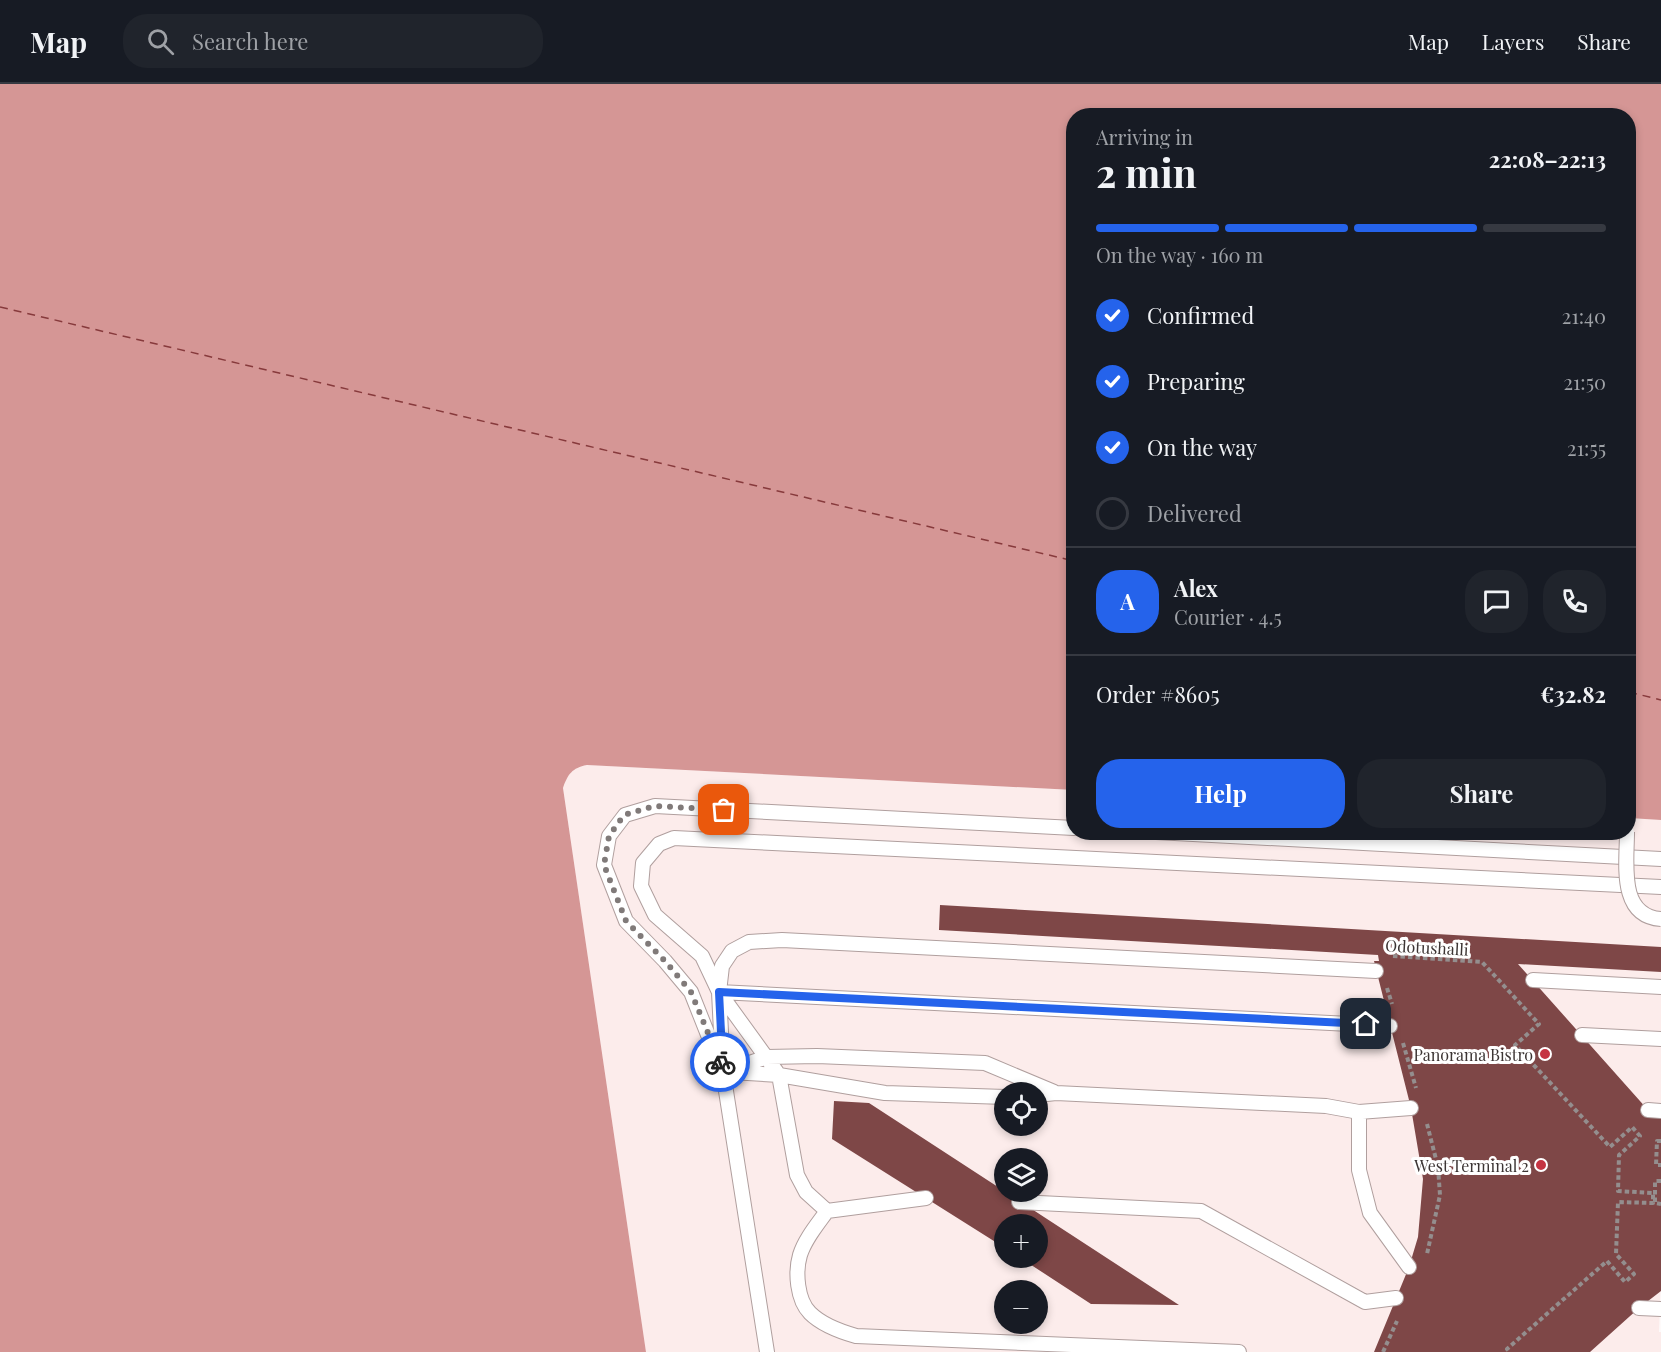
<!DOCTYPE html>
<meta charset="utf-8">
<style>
:root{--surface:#171b24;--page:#20242c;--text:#f1f3f6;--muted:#9ea1a6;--line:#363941;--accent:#2563eb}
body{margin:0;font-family:"Playfair Display",serif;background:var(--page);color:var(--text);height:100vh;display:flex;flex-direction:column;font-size:22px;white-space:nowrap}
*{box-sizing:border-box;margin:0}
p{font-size:20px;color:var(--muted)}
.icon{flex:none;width:33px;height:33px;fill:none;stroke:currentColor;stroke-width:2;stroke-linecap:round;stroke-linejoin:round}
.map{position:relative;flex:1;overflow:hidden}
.side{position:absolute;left:1066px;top:24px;width:570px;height:732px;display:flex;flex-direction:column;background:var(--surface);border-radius:24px;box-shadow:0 3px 9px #0003}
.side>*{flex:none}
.controls{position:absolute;left:994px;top:998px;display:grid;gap:12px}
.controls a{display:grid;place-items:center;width:54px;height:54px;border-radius:50%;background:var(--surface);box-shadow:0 3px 9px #0003;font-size:30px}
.pin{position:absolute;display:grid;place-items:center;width:51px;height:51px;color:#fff;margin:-26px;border-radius:12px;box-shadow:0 3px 9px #0006}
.courier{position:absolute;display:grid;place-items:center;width:60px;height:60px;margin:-30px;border:4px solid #2563eb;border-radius:50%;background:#fff;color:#222;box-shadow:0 2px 8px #0007}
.summary em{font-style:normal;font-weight:700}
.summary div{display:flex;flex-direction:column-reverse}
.summary{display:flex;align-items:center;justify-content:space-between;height:102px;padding:0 30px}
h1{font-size:39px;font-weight:700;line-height:45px}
.bar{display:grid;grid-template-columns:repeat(4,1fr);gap:9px 6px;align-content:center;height:72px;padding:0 30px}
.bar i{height:8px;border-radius:4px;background:var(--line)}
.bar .on{background:var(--accent)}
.bar p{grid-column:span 4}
.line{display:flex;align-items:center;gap:15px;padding:0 30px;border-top:2px solid var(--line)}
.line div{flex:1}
.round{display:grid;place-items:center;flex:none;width:63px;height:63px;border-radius:24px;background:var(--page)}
ol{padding:0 30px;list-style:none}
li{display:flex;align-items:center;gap:18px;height:66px}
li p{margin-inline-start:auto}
li .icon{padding:6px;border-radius:50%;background:var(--accent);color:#fff;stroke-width:4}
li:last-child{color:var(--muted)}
li i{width:33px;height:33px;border:3px solid var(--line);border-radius:50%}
.cta{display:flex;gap:12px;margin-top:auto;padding:12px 30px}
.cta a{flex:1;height:69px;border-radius:24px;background:var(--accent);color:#fff;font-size:24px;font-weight:700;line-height:69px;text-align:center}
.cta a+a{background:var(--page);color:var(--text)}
header{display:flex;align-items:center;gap:36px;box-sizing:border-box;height:84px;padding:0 30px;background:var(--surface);border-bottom:2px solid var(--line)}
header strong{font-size:28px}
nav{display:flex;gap:33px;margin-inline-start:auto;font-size:21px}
.search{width:420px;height:54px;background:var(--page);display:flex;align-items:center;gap:15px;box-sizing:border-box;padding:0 21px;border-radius:24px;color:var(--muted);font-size:22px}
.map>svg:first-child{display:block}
.built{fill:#fceceb;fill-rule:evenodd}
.water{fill:#d59695}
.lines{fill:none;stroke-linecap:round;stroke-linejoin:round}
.ferry{stroke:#873a3c;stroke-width:1.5;stroke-dasharray:8 6;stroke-linecap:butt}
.building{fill:#7e4747}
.service-casing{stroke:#b09f9e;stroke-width:16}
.path{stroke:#948e8e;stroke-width:4;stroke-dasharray:4.5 3;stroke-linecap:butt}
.service{stroke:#fff;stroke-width:14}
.service-bridge-casing{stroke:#b09f9e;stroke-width:16;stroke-linecap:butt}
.service-bridge{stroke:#fff;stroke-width:14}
.done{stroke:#807a79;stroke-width:6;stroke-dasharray:0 10.8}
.route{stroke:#2563eb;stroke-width:8}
.poi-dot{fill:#c53442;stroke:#fff;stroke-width:2}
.labels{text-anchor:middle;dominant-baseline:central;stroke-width:6;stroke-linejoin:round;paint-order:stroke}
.street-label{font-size:16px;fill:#3c3534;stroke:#fff}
.poi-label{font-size:16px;fill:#3c3534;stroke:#fff;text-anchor:end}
</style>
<header>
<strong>Map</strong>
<div class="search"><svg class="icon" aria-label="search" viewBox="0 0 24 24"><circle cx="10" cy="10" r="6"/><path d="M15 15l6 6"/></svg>Search here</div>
<nav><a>Map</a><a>Layers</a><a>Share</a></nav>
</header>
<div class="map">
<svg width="1661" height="1268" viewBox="0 0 1661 1268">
<rect width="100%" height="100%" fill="#fefafa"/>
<path class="built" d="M587,681l487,25v42h555v-14l32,2v458l-2,54h2v20h-1015l-83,-564 4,-11 7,-9zM1005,1008h33v33h-33zM1005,1074h33v33h-33zM1005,1140h33v33h-33zM1005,1206h33v33h-33z"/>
<path class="water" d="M0,0h1661v736l-32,-2v-702h-555v674l-487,-25c-15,3 -19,9 -24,23l83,564h-646z"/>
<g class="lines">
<path class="ferry" d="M0,223l1074,254
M1629,608l32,8"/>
</g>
<path class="building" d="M940,821l721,42v25l-143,-8 130,146 13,7v174l-22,17 -49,44h-216l35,-85 9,-30 5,-58 -12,-71 -37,-147h5l-1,-6 -439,-25z
M834,1017l35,2 310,202 -88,-1 -72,-47h19v-33h-33v24l-173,-109z"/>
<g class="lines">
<g class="service-casing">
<path id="service" d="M1156,748l505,27
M1533,896l128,7
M719,908l671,34
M1582,951l79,4
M718,976l-27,-68 -26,-31 -39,-40 -22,-56 5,-29 16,-21 30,-9 419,22
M723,988l44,-15 50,-1 168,7 69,29
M731,988l48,3 106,18 120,4
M1038,1011l18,-2 270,13 33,6 52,-4
M1648,1026l13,1
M1359,1028v58l11,43 39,54
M926,1114l-99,13c-10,14 -22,28 -27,44 -5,17 -3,45 10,58 11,11 32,19 46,23l383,16
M1019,1118l182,9 164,91 31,-4
M827,1127l-21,-19 -9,-17 -18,-100 -60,-83 -17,-36 -47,-41 -14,-29 2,-23 16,-19 15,-6 987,49
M1639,1224l22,1
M767,1268l-44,-280 -4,-80 3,-26 10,-15 17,-9 33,-2 594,31"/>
</g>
<path class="path" d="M1393,872l89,6 57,62 -24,21 95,102 22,-20 8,9 -21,19 -1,36 35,2v10l-35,-1 -2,52 18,20 -9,8 -18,-21 -100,88 3,3
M1387,904l5,16
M1403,959l13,45
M1427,1040l11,43 2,28 -13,59
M1661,1057h-4l-1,24h5
M1661,1097h-6v22l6,1
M1383,1268l14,-31"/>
<use href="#service" class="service"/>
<g class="service-bridge-casing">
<path id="service-bridge" d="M1627,748c0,31 -9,84 34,87"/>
</g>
<use href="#service-bridge" class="service-bridge"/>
</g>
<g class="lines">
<path class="done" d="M720,978l-29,-70 -26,-31 -39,-40 -22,-56 5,-29 15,-21 31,-9 69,4"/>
<path class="route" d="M720,978l3,10 -4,-80 647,32"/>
</g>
<g class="poi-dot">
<circle cx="1545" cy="970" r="6"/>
<circle cx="1541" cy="1081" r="6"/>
</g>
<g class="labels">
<g class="street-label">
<text transform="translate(1427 863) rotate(3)">Odotushalli</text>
</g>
<g class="poi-label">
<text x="1533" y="970">Panorama Bistro</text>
<text x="1529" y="1081">West Terminal 2</text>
</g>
</g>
</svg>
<div class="controls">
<a><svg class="icon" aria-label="locate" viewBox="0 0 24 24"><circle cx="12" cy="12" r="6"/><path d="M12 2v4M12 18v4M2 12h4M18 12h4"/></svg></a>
<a><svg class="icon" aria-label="layers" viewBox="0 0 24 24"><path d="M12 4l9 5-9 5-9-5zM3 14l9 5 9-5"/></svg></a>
<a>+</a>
<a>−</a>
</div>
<div class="pin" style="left:724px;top:726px;background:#ea580c"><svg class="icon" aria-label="bag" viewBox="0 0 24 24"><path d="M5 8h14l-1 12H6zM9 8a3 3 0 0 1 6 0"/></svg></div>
<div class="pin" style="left:1366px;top:940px;background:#1f2937"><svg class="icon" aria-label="home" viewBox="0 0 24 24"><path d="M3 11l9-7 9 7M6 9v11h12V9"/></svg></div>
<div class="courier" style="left:720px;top:978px"><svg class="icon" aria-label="bike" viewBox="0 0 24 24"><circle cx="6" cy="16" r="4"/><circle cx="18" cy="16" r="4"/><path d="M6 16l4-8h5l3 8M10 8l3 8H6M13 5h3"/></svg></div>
<section class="side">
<div class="summary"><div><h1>2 min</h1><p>Arriving in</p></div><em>22:08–22:13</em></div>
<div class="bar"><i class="on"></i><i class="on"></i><i class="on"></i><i></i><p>On the way · 160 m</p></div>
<ol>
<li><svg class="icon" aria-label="check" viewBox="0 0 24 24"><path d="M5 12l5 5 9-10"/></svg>Confirmed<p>21:40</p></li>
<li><svg class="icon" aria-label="check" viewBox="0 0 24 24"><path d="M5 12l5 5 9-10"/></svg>Preparing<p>21:50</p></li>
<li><svg class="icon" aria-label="check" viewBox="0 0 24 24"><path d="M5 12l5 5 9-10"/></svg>On the way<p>21:55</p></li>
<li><i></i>Delivered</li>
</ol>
<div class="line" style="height:108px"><b class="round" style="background:var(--accent);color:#fff">A</b><div><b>Alex</b><p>Courier · 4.5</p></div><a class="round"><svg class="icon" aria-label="chat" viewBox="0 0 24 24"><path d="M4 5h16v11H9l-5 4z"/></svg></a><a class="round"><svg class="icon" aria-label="phone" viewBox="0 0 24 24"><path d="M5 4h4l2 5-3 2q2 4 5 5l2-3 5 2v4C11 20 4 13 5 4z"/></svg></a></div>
<div class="line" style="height:78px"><div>Order #8605</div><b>€32.82</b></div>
<div class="cta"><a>Help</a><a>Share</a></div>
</section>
</div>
